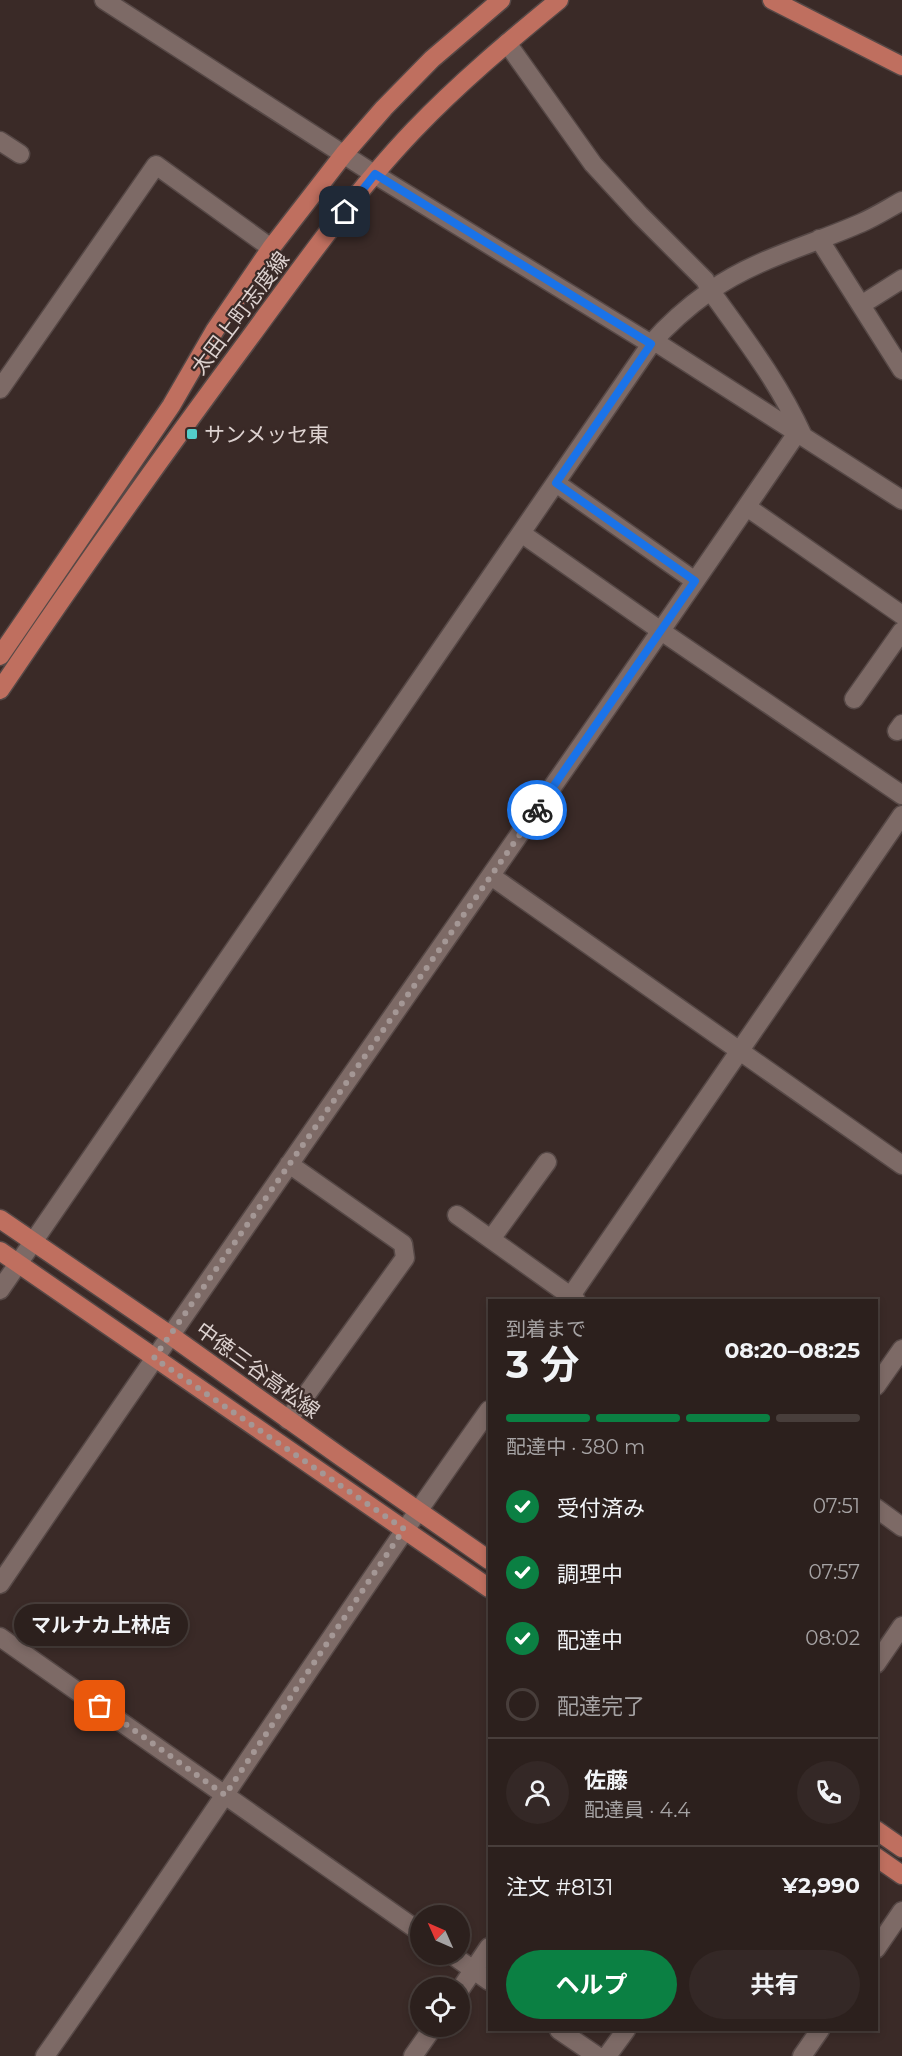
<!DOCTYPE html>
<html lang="ja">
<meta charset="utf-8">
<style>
:root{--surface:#2c201d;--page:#342826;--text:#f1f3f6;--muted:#a6a3a4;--line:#483e3b;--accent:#0b8043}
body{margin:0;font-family:Montserrat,"Noto Sans JP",sans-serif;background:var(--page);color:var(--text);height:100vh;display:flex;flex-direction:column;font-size:22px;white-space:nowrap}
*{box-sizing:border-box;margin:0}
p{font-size:20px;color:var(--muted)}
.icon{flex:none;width:33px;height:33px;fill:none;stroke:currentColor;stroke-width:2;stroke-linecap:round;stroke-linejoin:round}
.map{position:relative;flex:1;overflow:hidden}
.sheet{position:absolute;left:488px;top:1299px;width:390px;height:732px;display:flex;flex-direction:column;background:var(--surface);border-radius:0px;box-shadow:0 3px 9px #0003,0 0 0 2px var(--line)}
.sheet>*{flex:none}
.needle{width:39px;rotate:315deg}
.buttons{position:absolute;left:410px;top:1905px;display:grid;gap:12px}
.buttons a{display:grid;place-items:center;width:60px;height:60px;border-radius:50%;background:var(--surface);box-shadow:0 3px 9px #0003,0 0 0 2px var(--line);font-size:30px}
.pin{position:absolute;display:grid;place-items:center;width:51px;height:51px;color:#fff;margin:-26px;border-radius:12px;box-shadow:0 3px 9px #0006}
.courier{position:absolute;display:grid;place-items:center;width:60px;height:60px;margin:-30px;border:4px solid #1a73e8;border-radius:50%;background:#fff;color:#222;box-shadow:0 2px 8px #0007}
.bubble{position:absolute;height:42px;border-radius:21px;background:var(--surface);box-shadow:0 3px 9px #0003,0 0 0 2px var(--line);font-size:20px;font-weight:700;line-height:42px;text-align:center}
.summary em{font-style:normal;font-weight:700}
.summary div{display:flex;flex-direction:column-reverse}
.summary{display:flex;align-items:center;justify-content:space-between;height:102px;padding:0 18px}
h1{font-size:39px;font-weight:700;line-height:45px}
.bar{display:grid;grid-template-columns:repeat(4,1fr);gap:9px 6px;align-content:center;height:72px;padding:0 18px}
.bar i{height:8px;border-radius:4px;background:var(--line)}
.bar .selected{background:var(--accent)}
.bar p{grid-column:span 4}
.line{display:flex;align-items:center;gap:15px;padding:0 18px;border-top:2px solid var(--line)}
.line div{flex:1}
.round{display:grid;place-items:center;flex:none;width:63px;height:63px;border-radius:32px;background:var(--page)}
ol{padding:0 18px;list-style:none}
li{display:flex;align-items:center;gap:18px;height:66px}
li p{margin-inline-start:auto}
li .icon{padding:6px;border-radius:50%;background:var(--accent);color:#fff;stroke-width:4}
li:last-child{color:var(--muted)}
li i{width:33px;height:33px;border:3px solid var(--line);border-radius:50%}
.cta{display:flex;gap:12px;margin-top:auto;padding:12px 18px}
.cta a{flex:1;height:69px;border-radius:36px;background:var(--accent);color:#fff;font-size:24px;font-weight:700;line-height:69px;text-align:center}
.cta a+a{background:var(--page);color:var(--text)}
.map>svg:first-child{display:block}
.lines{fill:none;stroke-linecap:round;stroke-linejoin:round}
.minor-casing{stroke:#564846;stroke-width:21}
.major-casing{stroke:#564846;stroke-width:21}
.minor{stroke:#7d6a66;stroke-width:18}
.major{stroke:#bf6f5f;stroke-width:18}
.done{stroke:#a49795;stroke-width:6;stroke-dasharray:0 10.8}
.route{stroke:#1a73e8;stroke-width:8}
.poi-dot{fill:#53cdc9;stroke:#3a2a27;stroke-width:2}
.labels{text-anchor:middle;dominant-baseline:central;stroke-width:4.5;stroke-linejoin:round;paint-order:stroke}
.street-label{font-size:21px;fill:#ddd2d0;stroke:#3a2a27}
.poi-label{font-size:21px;fill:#ddd2d0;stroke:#3a2a27;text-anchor:start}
</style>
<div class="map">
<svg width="902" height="2056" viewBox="0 0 902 2056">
<rect width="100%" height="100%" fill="#3a2a27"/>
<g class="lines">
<g class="minor-casing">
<path id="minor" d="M104,0l270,174 277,170
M507,43l86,121 47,51 65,65 5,10c35,49 68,91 93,146
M0,141l20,13
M819,239l83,131
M861,305l41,-26
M654,341l248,159
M0,389l156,-224 115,83
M556,483l139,98
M747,507l155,108
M521,533l140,98 241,164
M854,699l48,-68
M897,731l5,-7
M491,876l411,289
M457,1215l119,85
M491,1239l56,-77
M0,1290l651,-946c17,-20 38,-38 59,-53 45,-32 101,-46 151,-68 14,-6 28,-15 41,-22
M568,1300l334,-485
M876,1386l26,-37
M288,1420l117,-162 -2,-14 -114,-80
M876,1508l26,19
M0,1584c262,-386 534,-766 797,-1151
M0,1637l420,295
M876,1664l26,-38
M876,1949l26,-38
M451,1954l38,27
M459,1991l30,-44
M559,2030l38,26
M45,2056c151,-213 292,-433 444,-646
M413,2056l21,-30
M607,2056l19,-26
M802,2056l18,-26"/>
</g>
<g class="major-casing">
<path id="major" d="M772,0l130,66
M0,656l171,-250 44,-76 56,-82 73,-94 40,-46 48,-49 69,-59
M0,690c81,-120 165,-238 251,-354 52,-71 103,-143 163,-206 45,-47 95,-89 145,-130
M0,1219l170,116 171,122 148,103
M0,1251l489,337
M876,1830l26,18
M876,1857l26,18"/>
</g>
<use href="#minor" class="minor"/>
<use href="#major" class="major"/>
</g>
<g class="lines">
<path class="done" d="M100,1706l125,89 179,-266 -250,-171 383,-548"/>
<path class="route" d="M345,212l30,-38 276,170 -95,139 139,98 -158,229"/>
</g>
<rect class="poi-dot" x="186" y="428" width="12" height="12" rx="3"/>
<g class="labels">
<g class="street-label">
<text transform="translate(240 313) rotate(-53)">太田上町志度線</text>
<text transform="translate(258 1370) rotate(36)">中徳三谷高松線</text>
</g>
<g class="poi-label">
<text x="204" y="434">サンメッセ東</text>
</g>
</g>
</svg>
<div class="buttons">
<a><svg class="needle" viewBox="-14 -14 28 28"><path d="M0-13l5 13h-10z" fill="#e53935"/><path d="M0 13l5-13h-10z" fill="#a6a3a4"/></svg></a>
<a><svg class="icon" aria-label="locate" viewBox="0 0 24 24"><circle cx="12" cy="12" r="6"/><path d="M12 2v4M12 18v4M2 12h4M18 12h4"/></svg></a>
</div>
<div class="pin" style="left:100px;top:1706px;background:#ea580c"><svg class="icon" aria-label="bag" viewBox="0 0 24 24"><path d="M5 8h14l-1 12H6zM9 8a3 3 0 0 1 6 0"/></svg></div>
<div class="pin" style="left:345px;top:212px;background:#1f2937"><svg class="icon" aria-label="home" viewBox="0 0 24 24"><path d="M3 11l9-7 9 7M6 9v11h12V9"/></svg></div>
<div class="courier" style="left:537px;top:810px"><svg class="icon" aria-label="bike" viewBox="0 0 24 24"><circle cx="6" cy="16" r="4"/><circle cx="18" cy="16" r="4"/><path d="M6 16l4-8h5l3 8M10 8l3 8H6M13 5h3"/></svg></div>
<div class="bubble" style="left:14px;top:1604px;width:174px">マルナカ上林店</div>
<section class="sheet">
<div class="summary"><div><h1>3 分</h1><p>到着まで</p></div><em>08:20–08:25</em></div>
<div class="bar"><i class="selected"></i><i class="selected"></i><i class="selected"></i><i></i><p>配達中 · 380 m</p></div>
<ol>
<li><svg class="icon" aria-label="check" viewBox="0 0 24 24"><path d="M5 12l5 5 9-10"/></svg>受付済み<p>07:51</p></li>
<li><svg class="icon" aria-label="check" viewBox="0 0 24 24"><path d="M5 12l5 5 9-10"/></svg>調理中<p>07:57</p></li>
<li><svg class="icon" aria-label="check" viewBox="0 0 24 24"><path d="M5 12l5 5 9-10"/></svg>配達中<p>08:02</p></li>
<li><i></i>配達完了</li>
</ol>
<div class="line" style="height:108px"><a class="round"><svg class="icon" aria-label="person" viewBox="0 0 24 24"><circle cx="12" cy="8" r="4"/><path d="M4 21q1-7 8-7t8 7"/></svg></a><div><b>佐藤</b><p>配達員 · 4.4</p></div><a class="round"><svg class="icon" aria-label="phone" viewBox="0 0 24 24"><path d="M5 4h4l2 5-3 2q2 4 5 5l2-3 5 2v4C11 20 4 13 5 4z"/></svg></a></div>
<div class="line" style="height:78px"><div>注文 #8131</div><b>¥2,990</b></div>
<div class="cta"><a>ヘルプ</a><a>共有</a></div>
</section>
</div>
